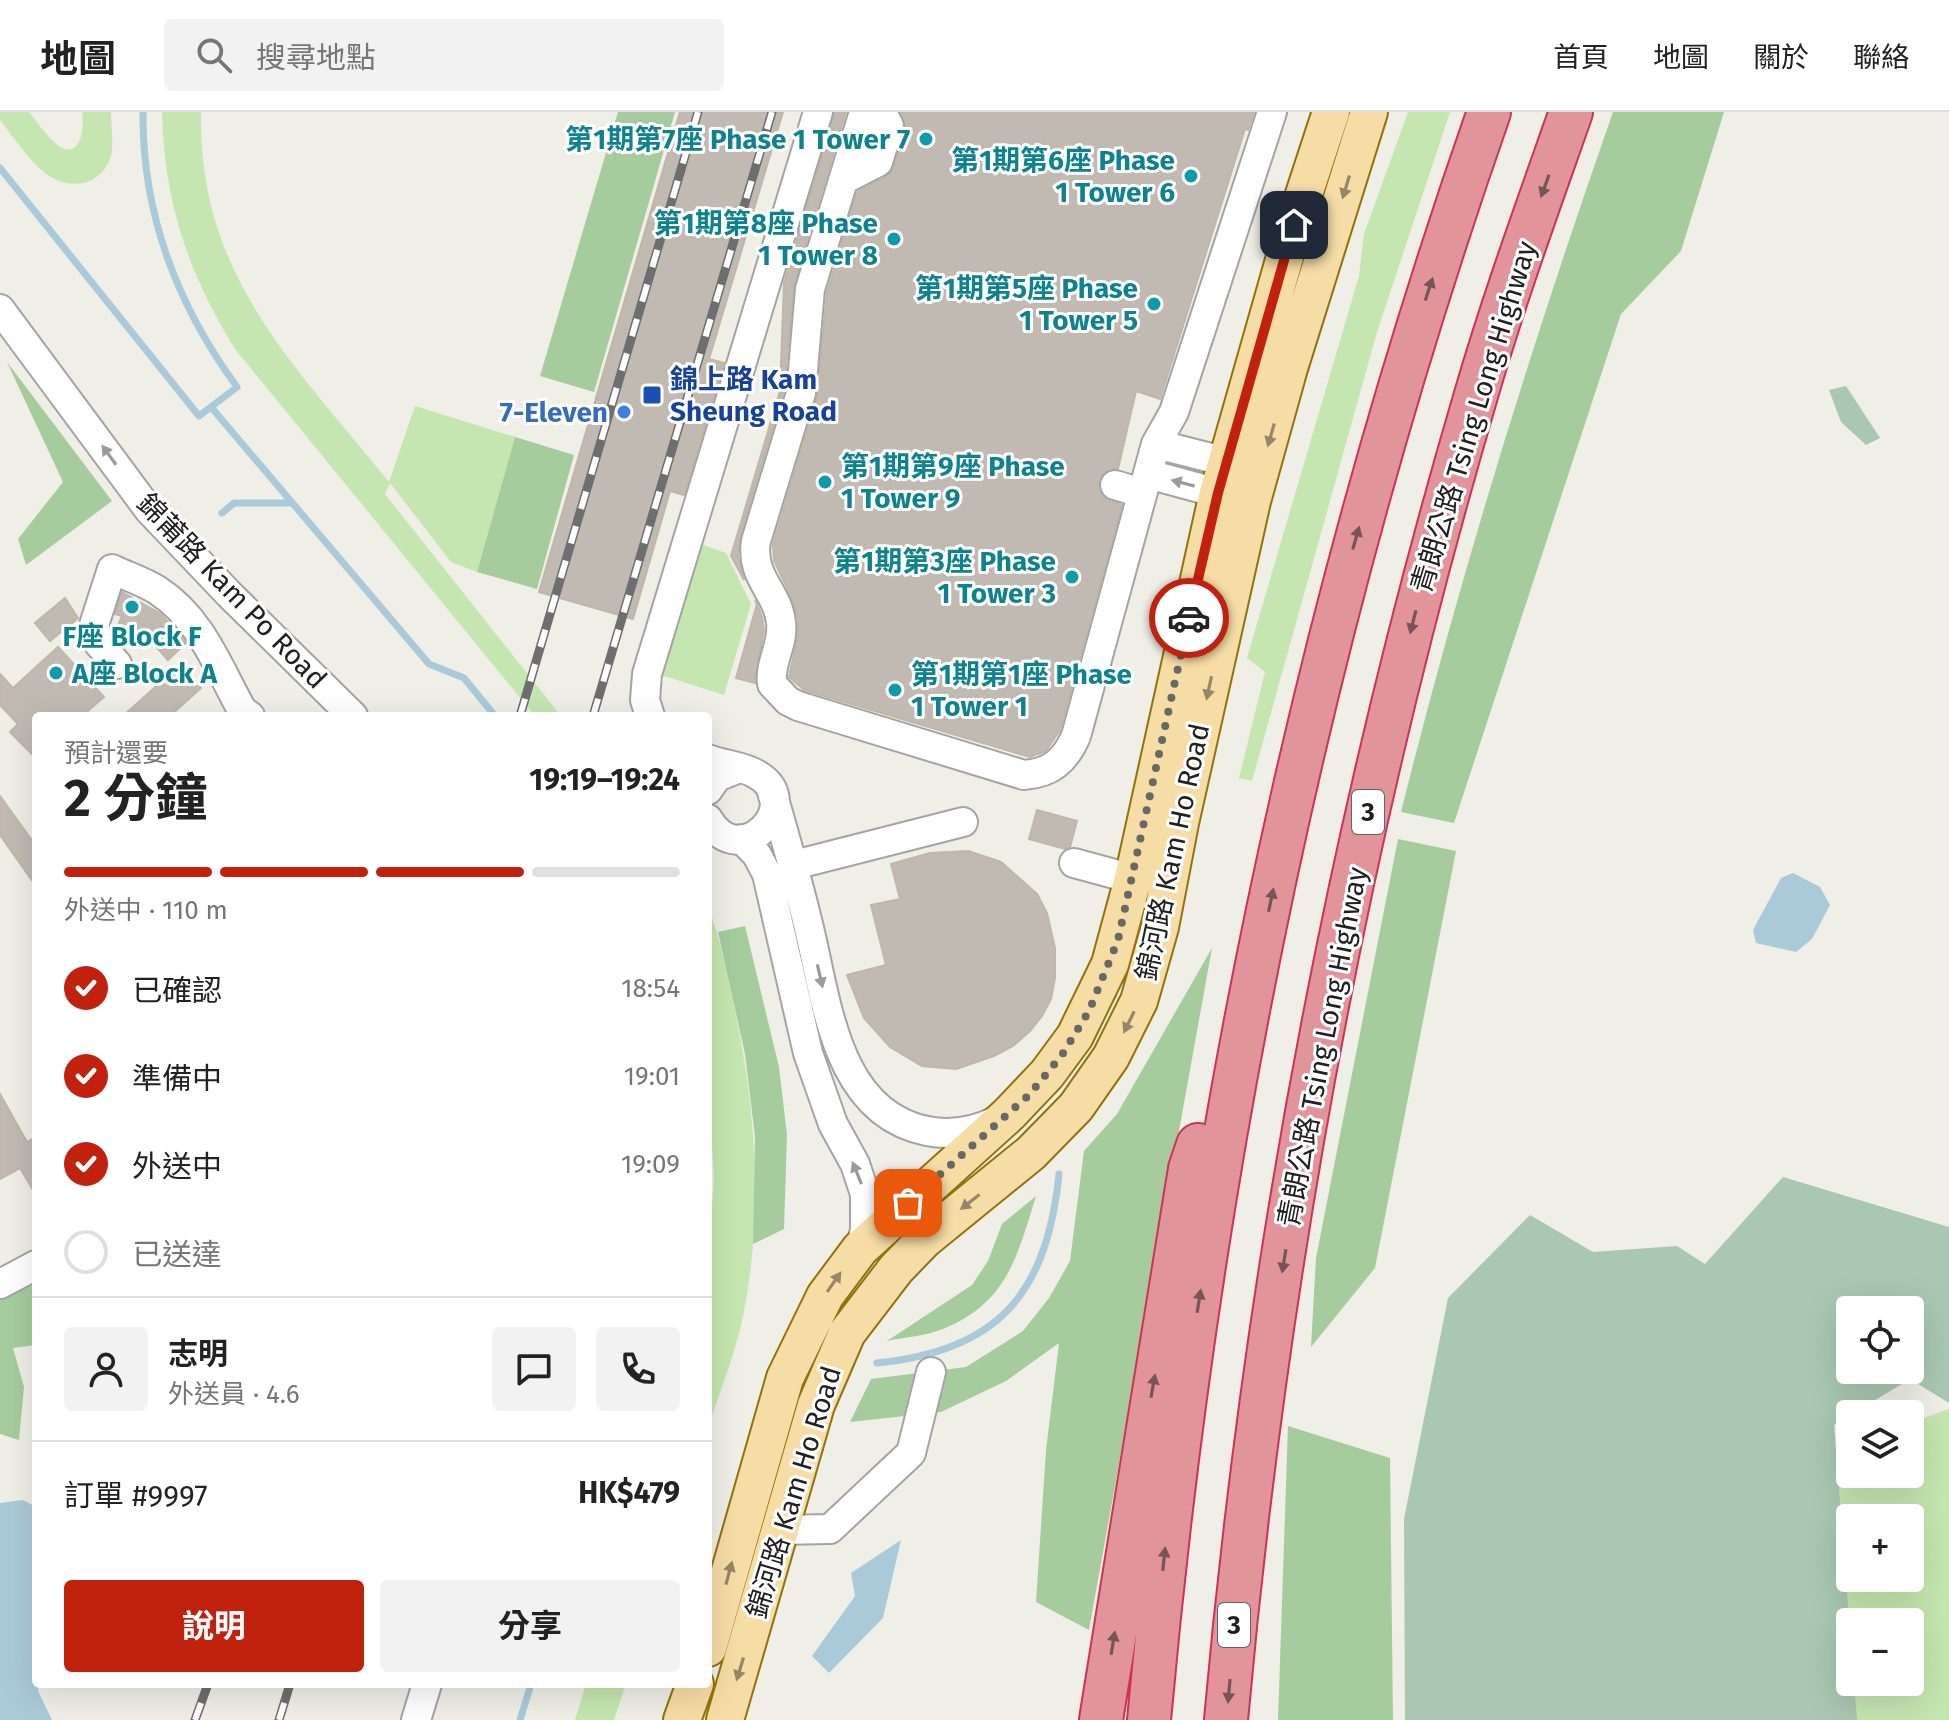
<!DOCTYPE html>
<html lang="zh-TW">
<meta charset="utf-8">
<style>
:root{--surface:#fff;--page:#f2f2f2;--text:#222;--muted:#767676;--line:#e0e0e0;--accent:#c1220e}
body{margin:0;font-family:"Fira Sans","Noto Sans TC",sans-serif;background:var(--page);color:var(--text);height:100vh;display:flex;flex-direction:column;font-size:30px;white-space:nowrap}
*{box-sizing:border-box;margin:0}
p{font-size:26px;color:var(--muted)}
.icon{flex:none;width:44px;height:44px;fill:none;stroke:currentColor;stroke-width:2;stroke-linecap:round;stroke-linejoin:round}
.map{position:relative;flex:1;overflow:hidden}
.sheet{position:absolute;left:32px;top:600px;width:680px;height:976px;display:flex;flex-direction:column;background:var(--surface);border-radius:8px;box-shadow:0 8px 32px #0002}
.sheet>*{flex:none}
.fabs{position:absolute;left:1836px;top:1184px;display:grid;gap:16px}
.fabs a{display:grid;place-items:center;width:88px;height:88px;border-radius:8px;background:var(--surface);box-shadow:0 8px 32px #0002;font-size:40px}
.pin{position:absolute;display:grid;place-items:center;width:68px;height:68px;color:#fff;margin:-34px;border-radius:16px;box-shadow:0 4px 12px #0006}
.courier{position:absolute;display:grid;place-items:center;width:80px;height:80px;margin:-40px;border:6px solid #c1220e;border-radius:50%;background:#fff;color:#222;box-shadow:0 2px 10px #0007}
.overview em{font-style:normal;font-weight:700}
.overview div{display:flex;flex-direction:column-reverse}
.overview{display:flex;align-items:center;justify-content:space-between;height:136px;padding:0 32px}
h1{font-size:52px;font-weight:700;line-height:60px}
.bar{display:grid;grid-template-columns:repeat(4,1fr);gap:12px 8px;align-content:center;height:96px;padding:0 32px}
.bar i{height:10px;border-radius:6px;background:var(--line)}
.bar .active{background:var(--accent)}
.bar p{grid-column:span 4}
.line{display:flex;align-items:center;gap:20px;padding:0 32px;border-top:2px solid var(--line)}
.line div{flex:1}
.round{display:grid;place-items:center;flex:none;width:84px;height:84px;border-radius:8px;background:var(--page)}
ol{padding:0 32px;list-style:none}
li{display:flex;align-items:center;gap:24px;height:88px}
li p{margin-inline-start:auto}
li .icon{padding:8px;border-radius:50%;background:var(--accent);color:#fff;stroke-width:4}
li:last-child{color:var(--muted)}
li i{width:44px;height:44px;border:4px solid var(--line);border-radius:50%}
.primary-button{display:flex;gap:16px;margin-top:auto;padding:16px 32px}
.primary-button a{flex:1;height:92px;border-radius:8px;background:var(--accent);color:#fff;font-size:32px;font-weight:700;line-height:92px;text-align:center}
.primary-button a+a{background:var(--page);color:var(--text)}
header{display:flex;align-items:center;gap:48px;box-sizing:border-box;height:112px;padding:0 40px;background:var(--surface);border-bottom:2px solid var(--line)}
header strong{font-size:38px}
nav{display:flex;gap:44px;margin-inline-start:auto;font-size:28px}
.search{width:560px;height:72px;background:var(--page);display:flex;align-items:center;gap:20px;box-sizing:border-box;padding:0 28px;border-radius:8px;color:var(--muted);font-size:30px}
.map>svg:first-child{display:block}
.grass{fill:#c5e6b0;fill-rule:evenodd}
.forest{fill:#a6cc9e}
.cemetery{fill:#a9c7b1;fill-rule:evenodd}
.water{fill:#aacada}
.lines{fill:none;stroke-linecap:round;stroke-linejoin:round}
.stream{stroke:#aacada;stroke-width:7}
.building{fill:#c0bab3;stroke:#c0b6aa;stroke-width:2}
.minor-casing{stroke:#a4a4a4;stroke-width:32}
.major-casing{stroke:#91730a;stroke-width:40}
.highway-casing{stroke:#cf3256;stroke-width:46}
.minor{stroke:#fff;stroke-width:28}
.major{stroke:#f6dca5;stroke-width:36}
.highway{stroke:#e1949a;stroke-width:42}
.rail-casing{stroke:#6e6e6e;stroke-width:9}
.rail{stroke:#fff;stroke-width:6;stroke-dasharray:18;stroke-linecap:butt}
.oneway{fill:#775457}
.oneway2{fill:#968769}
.oneway3{fill:#9b9b9b}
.done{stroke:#686866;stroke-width:8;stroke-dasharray:0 14.4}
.route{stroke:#c1220e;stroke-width:10}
.culture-dot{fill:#0f9aa8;stroke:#fff;stroke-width:3}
.transit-dot{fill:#1a4fb4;stroke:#fff;stroke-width:3}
.shop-dot{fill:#3f7fe0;stroke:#fff;stroke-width:3}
.labels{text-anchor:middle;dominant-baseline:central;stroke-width:6;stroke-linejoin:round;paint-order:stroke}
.shield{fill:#fff;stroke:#636363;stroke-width:2}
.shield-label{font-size:26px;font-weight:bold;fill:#202020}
.culture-label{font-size:28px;font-weight:bold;fill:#0d838f;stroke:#fff;text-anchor:end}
.transit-label{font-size:28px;font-weight:bold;fill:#164399;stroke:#fff;text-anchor:start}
.shop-label{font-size:28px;font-weight:bold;fill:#366cbe;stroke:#fff;text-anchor:end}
.street-label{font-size:28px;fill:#202020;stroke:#fff}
</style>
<header>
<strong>地圖</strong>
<div class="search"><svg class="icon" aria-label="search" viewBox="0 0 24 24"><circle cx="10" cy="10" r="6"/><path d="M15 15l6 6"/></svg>搜尋地點</div>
<nav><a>首頁</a><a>地圖</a><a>關於</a><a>聯絡</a></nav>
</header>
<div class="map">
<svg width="1949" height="1608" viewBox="0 0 1949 1608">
<rect width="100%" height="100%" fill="#efeee7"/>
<path class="grass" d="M0,0h29c8,10 16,22 26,31 25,21 30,-14 27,-31h29c0,12 2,26 1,38 -5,35 -42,43 -67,23 -17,-14 -31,-35 -45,-53z
M162,0h39c-3,164 93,252 188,370l26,-76 100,31 -38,135 -26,-10 -61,-79 -5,11 176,222h-26l-300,-367c-47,-77 -71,-146 -73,-237z
M1408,0h42l-73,220 -125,449 -13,-3 26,-106 -18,-14 112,-382 5,-42z
M701,432l25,9 25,51 -27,91 -63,-20z
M708,794c12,31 18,63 25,95 22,101 31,207 11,310 -7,39 -24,79 -36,117v-162l6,-88 -6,-99z
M1949,1297v311h-137l17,-267 21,-8v29h60v-51zM1850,1406h60v60h-60zM1850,1510h60v60h-60z
M586,1572h40l-12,36h-39z"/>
<path class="forest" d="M618,0h57l-81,280 -54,-16z
M1613,0h111l-43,139 -60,63 -167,509 -53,-11c59,-237 131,-469 212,-700z
M7,250l105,139 -86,64 -8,-26 45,-57z
M515,325l59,18 -37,134 -60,-17z
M1398,727l58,12 -81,417 -64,79 5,-89z
M745,814l34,141 8,68 -3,94 -31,15 2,-107 -10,-83 -27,-122z
M1212,836l-123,682 -53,-28 10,-152 13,-107 -53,38 -65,31 -91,10 21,-43 95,-12 57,-36 26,-33 21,-37 14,-110 33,-37z
M1036,1084c-19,61 -29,107 -93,133 -17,7 -38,8 -56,12l85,-56 16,-24 14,-37z
M36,1172v61l-23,3 11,39 -5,53 -19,-6v-135z
M1288,1314l102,32 3,262h-115z"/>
<path class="cemetery" d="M1846,274l34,52 -14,7 -25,-23 -12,-32z
M1783,1065l166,50v176l-39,-24 -76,46 16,206v51h4l3,38h-452l-1,-201 44,-221 82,-83 63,37 84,-6 28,18zM1850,1198h60v60h-60z"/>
<path class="water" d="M1793,761l27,14 10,18 -18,34 -16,13 -40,-9 -3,-13 28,-52z
M23,1388l13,7v177h3l-1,7 14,29h-52v-217z
M901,1428l-18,78 -54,55 -17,-17 43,-60 -4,-23z"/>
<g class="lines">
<path class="stream" d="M143,0c-1,102 34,193 94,275l-26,20
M0,56l199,248 12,-9 218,257 35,14 31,38
M222,401l12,-10h58
M877,1251c121,-12 170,-69 182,-189
M520,1608l11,-36"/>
</g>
<path class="building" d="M680,0h103l-74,247 15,4 -40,132 -14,-4 -37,128 -94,-27z
M835,0h11l-52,172 -10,106 -44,146 -2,20 6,24 -13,-24 49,-165 4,-108z
M901,0h353l-6,18 -3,-1 -85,270 -24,-8 -18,78 -14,3 -5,7 3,17 20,9 -62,225 -14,21 -16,6 -226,-67 -15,-13 8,-36 1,-21 -7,-24 -17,-35 -1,-17 44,-146 10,-106 30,-100 29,-15 8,-10 11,-36z
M122,480l39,22 22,25 3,4 -18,17 -26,-29 -23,-8 3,-7 -7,-2z
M65,486l13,20 -28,23 -15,-18z
M755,488l4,9 3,8 2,13 -9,53 -19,-5 21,-74z
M58,535l46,50 -22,19h-46v42l-26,-26 8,-8 -18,-19v-31l13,14z
M180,553l21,23 -31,28h-47z
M0,684l36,50v40l-36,-51z
M1037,698l40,11 -7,26 -5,2 -36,-10z
M968,739l33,11 36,32 10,19 8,35v30l-4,21 -9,17 -12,15 -17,15 -19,10 -38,13 -34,-3 -32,-19 -26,-29 -17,-43 39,-10 -15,-60 29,-6 -9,-35 39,-11z
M0,982l27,48 9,-5v58l-16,-27 -20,11z"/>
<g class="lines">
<g class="minor-casing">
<path id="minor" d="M864,0l-54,177 -9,104 -45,148c-6,37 22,50 25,82 3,21 -12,40 -9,61l16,17 10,5 226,69c27,-2 41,-14 52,-39l80,-292 18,-32 98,-300
M843,68l35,-18 11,-36 -7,-14
M0,197l149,201 80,84 124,122
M1156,332l71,18
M1148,362l70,19
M1115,373l27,8
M117,552l-18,-20 -5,-19 18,-56c14,7 31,12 45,21 44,28 61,77 85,120l8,6
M650,604l-5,-16 2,-26 171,-562
M708,647c15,6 35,7 48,15 52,29 -16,101 -48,45
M708,678l9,-13 20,-8
M772,680c13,45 26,90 37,136 18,74 27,185 118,203 24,5 49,0 71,-11
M742,727l15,16 10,19 41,179 25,71 22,40 10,30v36l-5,19
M1074,751l59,16
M794,753l169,-43
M0,1172l36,-19
M781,1418l49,-1 81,-76 20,-81
M416,1608l11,-36"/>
</g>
<g class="major-casing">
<path id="major" d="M708,1536l77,-270 40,-82 35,-47 149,-135 38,-40 28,-38 35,-72 23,-85 85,-386 76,-268 37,-113
M682,1608l13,-36
M725,1608l91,-315 31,-72 49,-64 28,-29 107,-87 45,-46 35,-50 28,-56 21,-74 20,-104 72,-322 37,-133 80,-256"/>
</g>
<g class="highway-casing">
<path id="highway" d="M1101,1608l89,-551 8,-24
M1149,1608c49,-547 158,-1089 340,-1608
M1226,1608c40,-448 123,-894 250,-1325 28,-96 62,-189 95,-283"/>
</g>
<use href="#minor" class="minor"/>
<use href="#major" class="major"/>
<use href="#highway" class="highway"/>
<g class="rail-casing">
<path id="rail" d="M520,604l178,-604
M593,604l179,-604
M195,1608l13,-36
M279,1608l11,-36"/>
</g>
<use href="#rail" class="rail"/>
</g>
<defs><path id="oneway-solid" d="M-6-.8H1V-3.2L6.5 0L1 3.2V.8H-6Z" transform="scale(2)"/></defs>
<g class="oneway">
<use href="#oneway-solid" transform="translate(1545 74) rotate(110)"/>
<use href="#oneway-solid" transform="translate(1429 177) rotate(-72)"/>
<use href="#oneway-solid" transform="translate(1356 426) rotate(-74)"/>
<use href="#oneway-solid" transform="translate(1413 510) rotate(104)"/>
<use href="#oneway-solid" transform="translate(1271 788) rotate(-78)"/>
<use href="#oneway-solid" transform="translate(1284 1149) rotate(99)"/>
<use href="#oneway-solid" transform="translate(1199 1189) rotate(-81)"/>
<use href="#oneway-solid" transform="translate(1153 1274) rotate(-80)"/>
<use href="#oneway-solid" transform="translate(1164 1447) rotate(-84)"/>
<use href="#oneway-solid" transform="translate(1113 1531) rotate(-81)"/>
<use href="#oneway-solid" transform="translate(1229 1579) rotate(95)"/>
</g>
<g class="oneway2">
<use href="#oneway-solid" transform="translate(1346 75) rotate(107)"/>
<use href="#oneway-solid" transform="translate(1271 323) rotate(106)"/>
<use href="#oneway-solid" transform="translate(1209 576) rotate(102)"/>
<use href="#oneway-solid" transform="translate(1129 910) rotate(116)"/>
<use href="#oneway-solid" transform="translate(970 1090) rotate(142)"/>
<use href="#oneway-solid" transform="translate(834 1170) rotate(-55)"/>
<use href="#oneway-solid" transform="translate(729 1461) rotate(-75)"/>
<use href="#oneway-solid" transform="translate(740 1557) rotate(107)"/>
</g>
<g class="oneway3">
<use href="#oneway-solid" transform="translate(109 343) rotate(-126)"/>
<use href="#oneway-solid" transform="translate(1183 371) rotate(-165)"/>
<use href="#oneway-solid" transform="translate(820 864) rotate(77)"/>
<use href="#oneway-solid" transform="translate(857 1061) rotate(-112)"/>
</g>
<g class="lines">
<path class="done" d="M908,1091l121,-108 33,-40 27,-44 29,-71 71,-322"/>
<path class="route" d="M1189,506l29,-125 76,-268"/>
</g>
<g class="culture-dot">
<circle cx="926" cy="27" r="8"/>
<circle cx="1191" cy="64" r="8"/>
<circle cx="894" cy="127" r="8"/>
<circle cx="1154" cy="192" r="8"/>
<circle cx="825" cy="370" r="8"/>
<circle cx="1072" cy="465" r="8"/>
<circle cx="132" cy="495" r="8"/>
<circle cx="56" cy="561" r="8"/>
<circle cx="895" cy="578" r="8"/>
</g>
<rect class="transit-dot" x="642" y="273" width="20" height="20" rx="4"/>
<circle class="shop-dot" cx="624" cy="300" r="8"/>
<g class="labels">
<g class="shield">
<rect x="1352" y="678" width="32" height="44" rx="6"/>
<rect x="1218" y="1491" width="32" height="44" rx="6"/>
</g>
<g class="shield-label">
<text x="1368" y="700">3</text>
<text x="1234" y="1513">3</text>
</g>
<g class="culture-label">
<text x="910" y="27">第1期第7座 Phase 1 Tower 7</text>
<text x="1175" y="48">第1期第6座 Phase<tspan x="1175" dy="32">1 Tower 6</tspan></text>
<text x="878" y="111">第1期第8座 Phase<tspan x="878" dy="32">1 Tower 8</tspan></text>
<text x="1138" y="176">第1期第5座 Phase<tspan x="1138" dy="32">1 Tower 5</tspan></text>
<text x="841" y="354" text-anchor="start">第1期第9座 Phase<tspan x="841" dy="32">1 Tower 9</tspan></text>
<text x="1056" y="449">第1期第3座 Phase<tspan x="1056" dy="32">1 Tower 3</tspan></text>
<text x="132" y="524" text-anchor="middle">F座 Block F</text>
<text x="72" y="561" text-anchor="start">A座 Block A</text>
<text x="911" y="562" text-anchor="start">第1期第1座 Phase<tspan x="911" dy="32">1 Tower 1</tspan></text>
</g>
<g class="transit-label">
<text x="670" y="267">錦上路 Kam<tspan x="670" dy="32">Sheung Road</tspan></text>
</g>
<g class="shop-label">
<text x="608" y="300">7-Eleven</text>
</g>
<g class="street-label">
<text transform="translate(1474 305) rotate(-73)">青朗公路 Tsing Long Highway</text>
<text transform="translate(232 479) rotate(46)">錦莆路 Kam Po Road</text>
<text transform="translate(1173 740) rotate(-78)">錦河路 Kam Ho Road</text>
<text transform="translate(1323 935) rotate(-79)">青朗公路 Tsing Long Highway</text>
<text transform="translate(794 1380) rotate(-73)">錦河路 Kam Ho Road</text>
</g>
</g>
</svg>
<div class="fabs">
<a><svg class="icon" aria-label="locate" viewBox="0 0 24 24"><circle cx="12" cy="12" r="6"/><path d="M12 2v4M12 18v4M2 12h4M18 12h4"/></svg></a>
<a><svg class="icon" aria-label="layers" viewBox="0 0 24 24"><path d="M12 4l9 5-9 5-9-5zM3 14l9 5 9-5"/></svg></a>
<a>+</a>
<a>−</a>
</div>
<div class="pin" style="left:908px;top:1091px;background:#ea580c"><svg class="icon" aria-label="bag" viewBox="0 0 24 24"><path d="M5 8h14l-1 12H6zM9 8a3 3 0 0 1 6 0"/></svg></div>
<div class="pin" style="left:1294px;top:113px;background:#1f2937"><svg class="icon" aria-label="home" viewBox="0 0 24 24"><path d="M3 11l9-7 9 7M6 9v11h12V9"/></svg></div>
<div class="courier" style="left:1189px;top:506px"><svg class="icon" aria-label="car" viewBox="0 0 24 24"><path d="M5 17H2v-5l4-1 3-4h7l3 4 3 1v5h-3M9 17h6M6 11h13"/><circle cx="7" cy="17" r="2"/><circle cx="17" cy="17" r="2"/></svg></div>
<section class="sheet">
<div class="overview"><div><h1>2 分鐘</h1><p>預計還要</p></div><em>19:19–19:24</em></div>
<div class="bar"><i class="active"></i><i class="active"></i><i class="active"></i><i></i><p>外送中 · 110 m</p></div>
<ol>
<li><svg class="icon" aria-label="check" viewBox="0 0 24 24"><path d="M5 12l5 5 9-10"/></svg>已確認<p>18:54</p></li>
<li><svg class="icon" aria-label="check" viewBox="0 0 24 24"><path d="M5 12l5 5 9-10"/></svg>準備中<p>19:01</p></li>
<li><svg class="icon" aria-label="check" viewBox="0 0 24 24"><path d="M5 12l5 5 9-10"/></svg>外送中<p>19:09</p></li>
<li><i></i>已送達</li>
</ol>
<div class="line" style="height:144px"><a class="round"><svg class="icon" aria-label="person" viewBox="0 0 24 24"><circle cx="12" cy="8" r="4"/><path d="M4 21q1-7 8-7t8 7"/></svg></a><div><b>志明</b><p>外送員 · 4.6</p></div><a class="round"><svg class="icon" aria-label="chat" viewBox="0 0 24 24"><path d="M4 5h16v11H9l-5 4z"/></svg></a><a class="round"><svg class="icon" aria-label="phone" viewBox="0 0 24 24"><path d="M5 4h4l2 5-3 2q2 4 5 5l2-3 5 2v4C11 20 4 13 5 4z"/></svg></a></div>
<div class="line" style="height:104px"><div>訂單 #9997</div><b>HK$479</b></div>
<div class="primary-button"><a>說明</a><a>分享</a></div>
</section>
</div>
